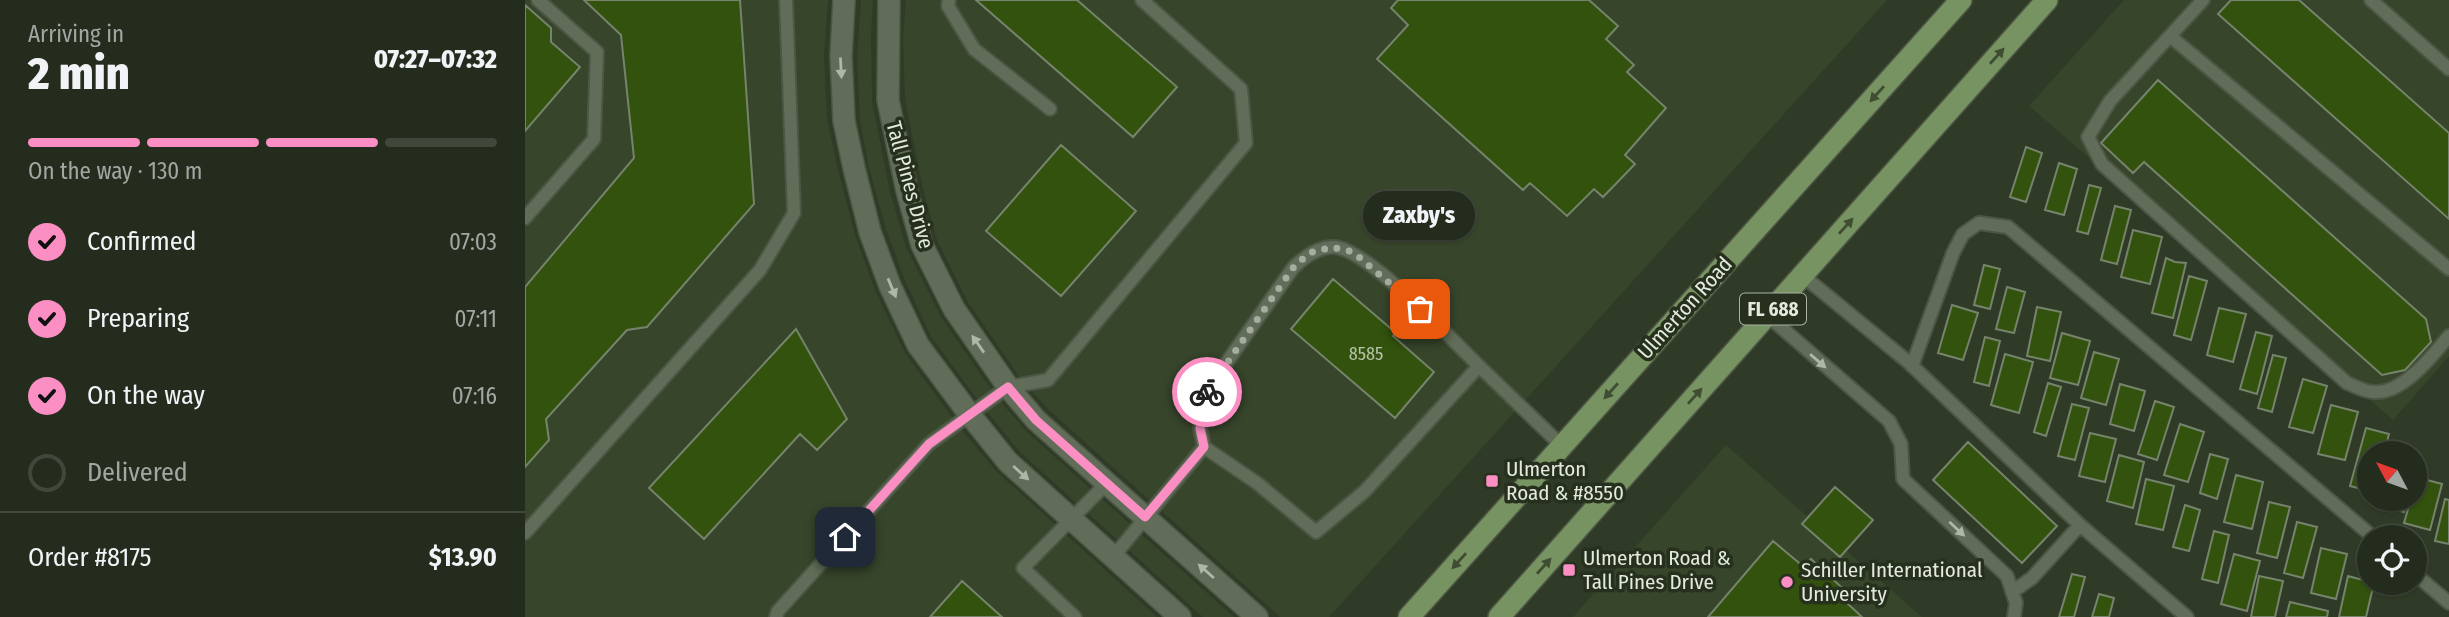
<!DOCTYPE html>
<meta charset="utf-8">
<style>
:root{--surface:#242c1d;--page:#30382a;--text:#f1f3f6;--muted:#a3a7a4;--line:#41483b;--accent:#fb8fc3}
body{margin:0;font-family:"Fira Sans Condensed",sans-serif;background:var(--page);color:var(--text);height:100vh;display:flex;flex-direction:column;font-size:26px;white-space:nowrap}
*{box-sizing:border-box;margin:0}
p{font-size:23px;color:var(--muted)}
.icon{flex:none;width:38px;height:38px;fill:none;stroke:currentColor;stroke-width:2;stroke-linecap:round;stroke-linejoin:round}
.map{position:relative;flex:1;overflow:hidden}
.details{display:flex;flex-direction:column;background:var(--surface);width:525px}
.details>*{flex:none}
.needle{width:46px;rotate:311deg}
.controls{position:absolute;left:1832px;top:441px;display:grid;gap:14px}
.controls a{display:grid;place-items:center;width:70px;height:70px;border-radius:50%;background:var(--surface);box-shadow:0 2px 5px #0004,0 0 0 2px var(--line);font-size:35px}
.pin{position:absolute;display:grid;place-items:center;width:60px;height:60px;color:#fff;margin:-30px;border-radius:14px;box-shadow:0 4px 10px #0006}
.courier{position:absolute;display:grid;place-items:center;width:70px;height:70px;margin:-35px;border:5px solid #fb8fc3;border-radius:50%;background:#fff;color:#222;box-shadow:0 2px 9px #0007}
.bubble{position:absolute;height:49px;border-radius:24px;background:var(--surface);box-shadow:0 2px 5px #0004,0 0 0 2px var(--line);font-size:23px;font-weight:800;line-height:49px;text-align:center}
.head em{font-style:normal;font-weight:800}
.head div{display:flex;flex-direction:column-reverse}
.head{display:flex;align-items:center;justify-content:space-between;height:119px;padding:0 28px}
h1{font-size:46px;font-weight:800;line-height:52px}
.bar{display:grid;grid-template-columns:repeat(4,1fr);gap:10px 7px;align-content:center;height:84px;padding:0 28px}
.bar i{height:9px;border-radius:5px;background:var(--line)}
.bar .on{background:var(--accent)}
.bar p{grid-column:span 4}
.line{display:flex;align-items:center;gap:18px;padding:0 28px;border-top:2px solid var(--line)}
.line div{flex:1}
ol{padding:0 28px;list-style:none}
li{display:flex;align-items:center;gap:21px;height:77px}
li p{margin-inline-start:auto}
li .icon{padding:7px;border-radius:50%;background:var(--accent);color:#111;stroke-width:4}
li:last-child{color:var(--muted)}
li i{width:38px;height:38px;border:4px solid var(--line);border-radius:50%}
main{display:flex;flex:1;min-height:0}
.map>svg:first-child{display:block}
.built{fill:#37452b}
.building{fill:#32520d;stroke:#76836d;stroke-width:2}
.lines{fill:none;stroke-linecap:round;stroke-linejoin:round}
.lane-casing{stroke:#4d5645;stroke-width:16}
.street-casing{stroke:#4d5645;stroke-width:24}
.primary-casing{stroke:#4d5645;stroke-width:24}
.lane{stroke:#616d58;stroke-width:12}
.street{stroke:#616d58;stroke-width:21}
.primary{stroke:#789362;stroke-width:21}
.oneway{fill:#3f4e32}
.oneway2{fill:#afb8a8}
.done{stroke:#a4ad9e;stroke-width:7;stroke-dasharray:0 12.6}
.route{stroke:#fb8fc3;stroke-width:9}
.poi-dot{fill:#fb8fc3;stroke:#26301d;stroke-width:2.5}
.labels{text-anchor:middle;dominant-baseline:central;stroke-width:7;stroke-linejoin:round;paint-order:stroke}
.number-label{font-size:18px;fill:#b7c4aa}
.shield{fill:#26301d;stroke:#aab2a4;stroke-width:2}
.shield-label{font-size:19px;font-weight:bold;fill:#e3eade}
.street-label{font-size:21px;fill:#e3eade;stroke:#26301d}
.poi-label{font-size:21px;fill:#e3eade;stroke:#26301d;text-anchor:start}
</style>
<main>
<section class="details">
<div class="head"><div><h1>2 min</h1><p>Arriving in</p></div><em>07:27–07:32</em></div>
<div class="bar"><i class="on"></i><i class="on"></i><i class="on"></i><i></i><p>On the way · 130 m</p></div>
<ol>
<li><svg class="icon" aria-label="check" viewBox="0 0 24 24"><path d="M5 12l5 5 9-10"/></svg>Confirmed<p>07:03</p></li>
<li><svg class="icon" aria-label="check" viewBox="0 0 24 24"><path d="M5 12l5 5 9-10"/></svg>Preparing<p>07:11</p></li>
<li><svg class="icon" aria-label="check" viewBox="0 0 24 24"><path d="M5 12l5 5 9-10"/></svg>On the way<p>07:16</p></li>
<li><i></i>Delivered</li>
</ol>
<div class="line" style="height:91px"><div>Order #8175</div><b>$13.90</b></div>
</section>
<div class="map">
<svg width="1924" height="617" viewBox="0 0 1924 617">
<rect width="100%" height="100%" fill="#303b27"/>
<path class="built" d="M0,0h303l-4,55 3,65 11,50 17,65 20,55 30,63 52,71 39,47 161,146h-632z
M336,0h12l-2,33 1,68 18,91 16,55 35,70 55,79 30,35 208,186h-31l-183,-165 -37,-45 -51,-69 -27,-57 -19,-52 -17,-62 -9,-46 -3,-63z
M381,0h981l-558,617h-49l-232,-208 -28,-31 -52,-76 -31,-62 -14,-51 -18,-89 -2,-63z
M1599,0h325v356l-56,64 -364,-314z
M1201,445l196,172h-349z"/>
<path class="building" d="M59,0h156l14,204 -107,123 -20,3 -81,89 3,21 -24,27v-180l109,-129 -13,-123z
M451,0h101l100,87 -44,50z
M873,0h191l29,26 -12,13 28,26 -7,7 39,36 -41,47 10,9 -32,33 -9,-8 -27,27 -37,-33 -7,7 -146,-131 31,-34 -17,-17z
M1706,0h68l150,133v86l-231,-205z
M0,5l26,23v14l29,25 -55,64z
M1633,80l268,239 5,23 -26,28 -23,5 -238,-213 -11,11 -32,-30z
M536,145l75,66 -75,85 -75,-65z
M1501,147l16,6 -16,49 -16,-5z
M1534,163l18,6 -13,46 -19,-5z
M1564,185l12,3 -13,46 -11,-3z
M1590,206l16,4 -14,54 -16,-4z
M1608,230l29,7 -12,47 -29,-7z
M1641,258l9,4 11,1 -13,55 -21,-5z
M1459,265l16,4 -10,40 -16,-4z
M1664,276l18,5 -16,59 -17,-5z
M808,279l63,54 -3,3 41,36 -39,46 -104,-89z
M1482,287l18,5 -11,41 -18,-4z
M1427,305l26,8 -15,47 -25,-7z
M1512,307l24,5 -11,49 -23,-5z
M1694,308l27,6 -13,48 -26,-7z
M271,329l51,90 -30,31 -17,-16 -96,105 -55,-51z
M1731,332l16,4 -15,58 -17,-5z
M1537,333l28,8 -12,44 -28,-7z
M1460,337l15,4 -11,45 -15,-4z
M1569,352l25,7 -13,46 -25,-7z
M1480,354l28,8 -14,51 -28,-8z
M1748,355l13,3 -14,54 -14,-4z
M1778,379l24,7 -14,47 -24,-6z
M1523,383l13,4 -15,49 -12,-4z
M1595,384l25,7 -11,40 -24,-7z
M1630,401l19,6 -17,53 -19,-6z
M1547,404l17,4 -14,52 -17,-4z
M1806,405l27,7 -13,48 -27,-6z
M1655,424l24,8 -16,50 -24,-7z
M1841,428l23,6 -5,19h-15v38l-19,-5z
M1565,433l26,6 -11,43 -26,-6z
M1443,442l89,84 -35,37 -89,-83z
M1685,454l18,5 -11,40 -17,-6z
M1594,455l25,7 -11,46 -26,-7z
M1711,475l27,7 -11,47 -28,-7z
M1891,477l26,7 -12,46 -26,-7 7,-24h4z
M1621,479l28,7 -11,44 -27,-6z
M1310,487l38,33 -33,37 -38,-33z
M1856,499h26l-3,13 -24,-6z
M1920,499l4,1v44l-14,-3z
M1744,502l21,5 -13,51 -20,-5z
M1660,505l15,5 -11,41 -16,-4z
M1772,522l20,5 -14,51 -19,-5z
M1689,531l15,4 -11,48 -16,-4z
M1248,541l31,26 7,-8 42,39 -5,6 14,13h-154z
M1796,548l26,6 -11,45 -25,-6z
M1709,554l26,7 -13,50 -26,-7z
M1547,574l13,3 -11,40h-15z
M1734,576l24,5 -8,36h-24z
M1823,576l26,7 -8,34h-27z
M437,581l40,36h-72z
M1574,594l15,4 -5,19h-17z
M1765,602l38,9 -1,6h-41z"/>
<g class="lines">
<g class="lane-casing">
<path id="lane" d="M424,0l-1,6 26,43 76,60
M1678,0l-93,101 -22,36 14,27 245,219c8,3 18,9 27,9 29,2 58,-36 75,-56
M1846,0l78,69
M1645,36l279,233
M0,218l69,-79 3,-87 -59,-52
M1277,275l105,86 173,164 107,92
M1242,315l122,106 12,23 2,35 104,97 9,27 -2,14
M954,366c-28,-27 -109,-115 -144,-119 -17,-1 -31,10 -42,21l-85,121 -8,39 4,19 53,36 59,49 49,-41 114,-125 83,80
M1387,366l41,-113 10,-19 16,-11 29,4 365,310
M0,533l235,-263 34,-57 -8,-213
M588,557l91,-110
M1890,574l34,29
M1487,592l20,-14 48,-53
M251,617l2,-6 151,-167 79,-57 40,-7 198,-237 -5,-54 -99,-89
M550,617l-52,-49 84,-85"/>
</g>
<g class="street-casing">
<path id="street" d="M319,0l-3,56 3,65 10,47 16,64 20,54 28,59 52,70 38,47 172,155
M364,0l-1,100 19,91 15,54 32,64 54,78 28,33 221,197"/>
</g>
<g class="primary-casing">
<path id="primary" d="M884,617l552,-617
M974,617l548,-617"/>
</g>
<use href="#lane" class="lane"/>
<use href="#street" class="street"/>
<use href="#primary" class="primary"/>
</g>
<defs><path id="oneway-solid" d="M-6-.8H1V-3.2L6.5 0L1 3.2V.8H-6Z" transform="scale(1.75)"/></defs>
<g class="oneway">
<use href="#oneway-solid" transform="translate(1472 56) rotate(-48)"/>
<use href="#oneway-solid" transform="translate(1352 94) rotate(132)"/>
<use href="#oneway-solid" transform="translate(1321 226) rotate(-48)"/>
<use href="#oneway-solid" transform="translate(1086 391) rotate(132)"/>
<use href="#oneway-solid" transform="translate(1170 396) rotate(-48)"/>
<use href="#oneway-solid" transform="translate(934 561) rotate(132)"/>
<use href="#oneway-solid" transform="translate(1019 566) rotate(-48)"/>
</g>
<g class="oneway2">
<use href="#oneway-solid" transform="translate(316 68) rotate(87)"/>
<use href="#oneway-solid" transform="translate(367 288) rotate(67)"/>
<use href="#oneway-solid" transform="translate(453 344) rotate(-125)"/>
<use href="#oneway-solid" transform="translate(1293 361) rotate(41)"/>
<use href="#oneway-solid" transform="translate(496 473) rotate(42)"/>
<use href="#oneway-solid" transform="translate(1432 529) rotate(43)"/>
<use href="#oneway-solid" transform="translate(681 571) rotate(-138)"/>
</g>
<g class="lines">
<path class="done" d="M682,392l86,-124 16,-15 23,-6 21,5 67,57"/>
<path class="route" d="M320,537l84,-93 79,-57 28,33 109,97 59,-70 -4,-19 7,-36"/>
</g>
<g class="poi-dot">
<rect x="960" y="474" width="14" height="14" rx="3.5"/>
<rect x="1037" y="563" width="14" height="14" rx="3.5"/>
<circle cx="1262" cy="582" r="7"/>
</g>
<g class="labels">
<g class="number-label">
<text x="841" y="354">8585</text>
</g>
<rect class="shield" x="1215" y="293.5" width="66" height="31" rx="5"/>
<g class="shield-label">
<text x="1248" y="309">FL 688</text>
</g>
<g class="street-label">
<text transform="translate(385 185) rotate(75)">Tall Pines Drive</text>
<text transform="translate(1160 308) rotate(-48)">Ulmerton Road</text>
</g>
<g class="poi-label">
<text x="981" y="469">Ulmerton<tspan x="981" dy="24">Road &amp; #8550</tspan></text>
<text x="1058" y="558">Ulmerton Road &amp;<tspan x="1058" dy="24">Tall Pines Drive</tspan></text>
<text x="1276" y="570">Schiller International<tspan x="1276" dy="24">University</tspan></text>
</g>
</g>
</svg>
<div class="controls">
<a><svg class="needle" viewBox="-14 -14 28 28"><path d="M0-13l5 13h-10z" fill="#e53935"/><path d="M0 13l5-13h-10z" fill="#a3a7a4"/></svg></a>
<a><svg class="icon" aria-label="locate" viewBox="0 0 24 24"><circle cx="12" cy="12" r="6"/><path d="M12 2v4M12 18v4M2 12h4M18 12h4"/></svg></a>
</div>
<div class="pin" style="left:895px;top:309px;background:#ea580c"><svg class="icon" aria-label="bag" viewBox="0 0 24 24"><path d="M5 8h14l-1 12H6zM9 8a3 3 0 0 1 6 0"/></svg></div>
<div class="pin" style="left:320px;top:537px;background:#1f2937"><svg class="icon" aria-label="home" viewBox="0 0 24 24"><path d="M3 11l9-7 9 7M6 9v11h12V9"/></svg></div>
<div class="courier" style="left:682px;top:392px"><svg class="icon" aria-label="bike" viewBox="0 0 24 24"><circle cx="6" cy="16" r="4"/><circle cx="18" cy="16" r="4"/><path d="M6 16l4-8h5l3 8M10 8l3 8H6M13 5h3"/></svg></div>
<div class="bubble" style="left:838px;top:191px;width:112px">Zaxby's</div>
</div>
</main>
